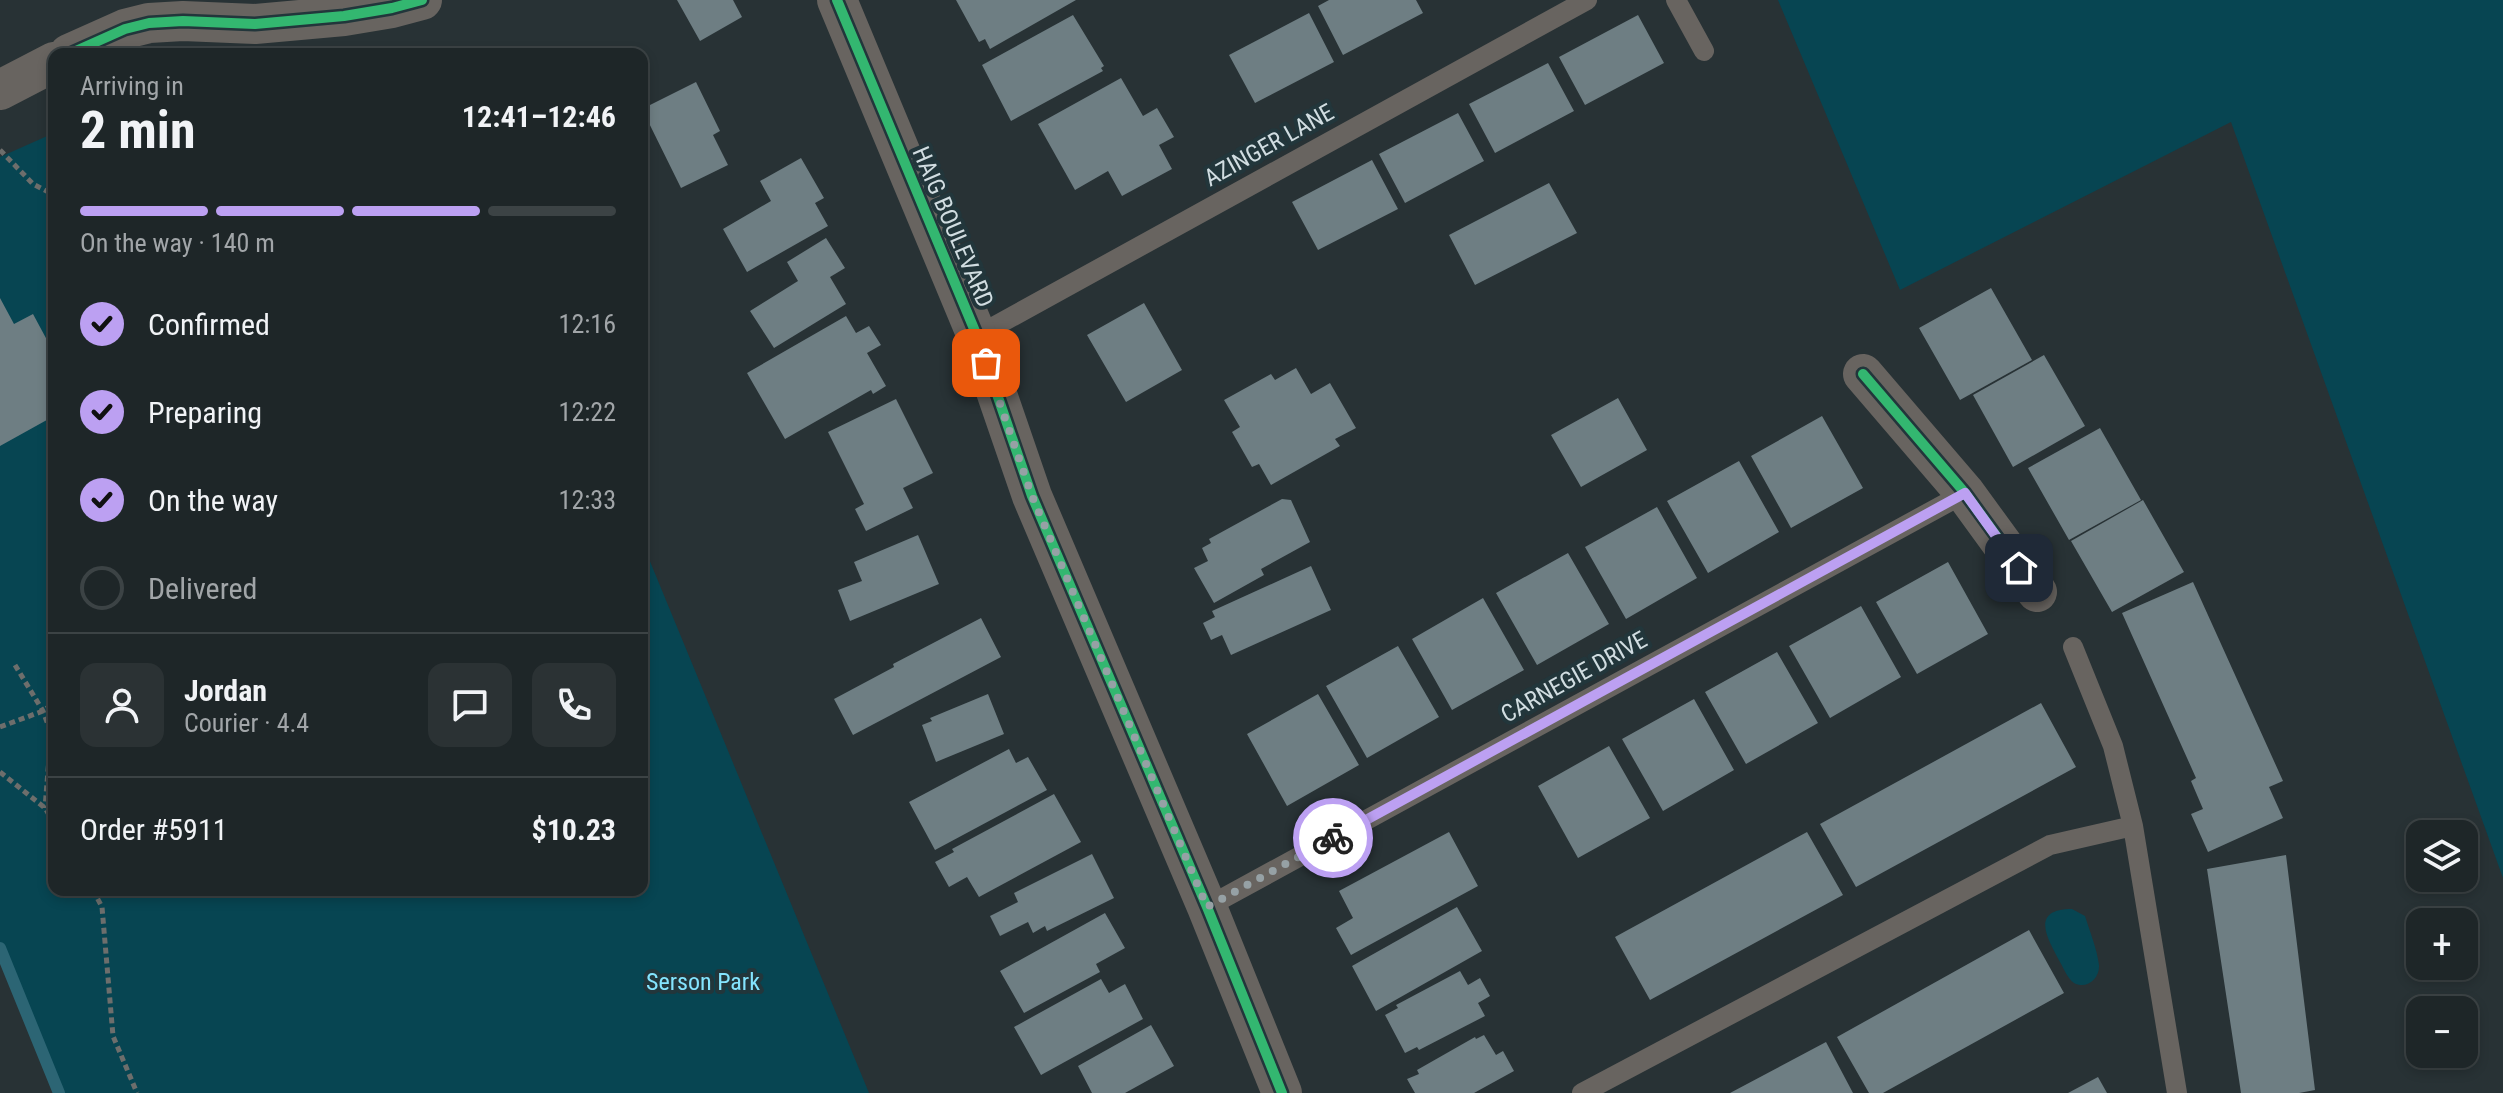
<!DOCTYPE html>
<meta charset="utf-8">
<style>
:root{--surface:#1e2628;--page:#2b3234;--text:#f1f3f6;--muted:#a1a5a8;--line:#3c4345;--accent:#bca0f2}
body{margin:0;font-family:"Roboto Condensed",sans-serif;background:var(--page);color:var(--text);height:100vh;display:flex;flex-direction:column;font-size:30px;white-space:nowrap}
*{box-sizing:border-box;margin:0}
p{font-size:26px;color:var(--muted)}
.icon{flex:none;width:44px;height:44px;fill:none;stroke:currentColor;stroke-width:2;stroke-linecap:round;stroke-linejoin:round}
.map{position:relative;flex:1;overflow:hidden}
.panel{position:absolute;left:48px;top:48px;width:600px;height:848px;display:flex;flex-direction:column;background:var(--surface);border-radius:16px;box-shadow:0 4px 12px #0003,0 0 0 2px var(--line)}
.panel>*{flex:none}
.controls{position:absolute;left:2406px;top:820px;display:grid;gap:16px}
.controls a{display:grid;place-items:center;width:72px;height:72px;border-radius:16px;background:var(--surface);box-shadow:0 4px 12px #0003,0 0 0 2px var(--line);font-size:40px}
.pin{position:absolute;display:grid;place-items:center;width:68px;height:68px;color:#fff;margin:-34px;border-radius:16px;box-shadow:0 4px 12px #0006}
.courier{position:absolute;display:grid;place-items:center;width:80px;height:80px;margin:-40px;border:6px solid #bca0f2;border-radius:50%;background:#fff;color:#222;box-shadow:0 2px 10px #0007}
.overview em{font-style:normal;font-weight:700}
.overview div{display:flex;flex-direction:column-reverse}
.overview{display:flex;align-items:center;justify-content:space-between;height:136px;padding:0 32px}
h1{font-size:52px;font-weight:700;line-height:60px}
.bar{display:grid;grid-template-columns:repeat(4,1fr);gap:12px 8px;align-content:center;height:96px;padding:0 32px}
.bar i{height:10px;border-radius:6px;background:var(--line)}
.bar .active{background:var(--accent)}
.bar p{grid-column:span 4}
.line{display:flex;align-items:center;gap:20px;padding:0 32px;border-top:2px solid var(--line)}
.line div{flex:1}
.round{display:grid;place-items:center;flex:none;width:84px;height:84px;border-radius:16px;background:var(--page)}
ol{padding:0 32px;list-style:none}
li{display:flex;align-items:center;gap:24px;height:88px}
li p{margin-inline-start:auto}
li .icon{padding:8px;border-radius:50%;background:var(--accent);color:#111;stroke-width:4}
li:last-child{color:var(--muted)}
li i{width:44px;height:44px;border:4px solid var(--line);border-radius:50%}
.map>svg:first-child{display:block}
.green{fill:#074552}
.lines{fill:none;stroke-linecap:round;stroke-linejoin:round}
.stream{stroke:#2c6574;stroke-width:12}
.building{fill:#6e7e83}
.path{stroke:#6d6e6c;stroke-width:5;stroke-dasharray:6 4;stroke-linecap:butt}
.lane{stroke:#686460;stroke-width:20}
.street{stroke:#686460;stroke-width:40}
.cycleway-casing{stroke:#22363b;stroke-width:15}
.cycleway{stroke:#33b770;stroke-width:10}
.done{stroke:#96a1a5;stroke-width:8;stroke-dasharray:0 14.4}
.route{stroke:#bca0f2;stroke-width:10}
.labels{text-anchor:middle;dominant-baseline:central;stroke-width:8;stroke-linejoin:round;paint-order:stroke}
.street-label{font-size:24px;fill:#d1dde1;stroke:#22363b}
.park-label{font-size:24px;fill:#84e4fe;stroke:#22363b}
</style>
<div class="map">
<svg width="2503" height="1093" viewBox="0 0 2503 1093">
<rect width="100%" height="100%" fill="#283235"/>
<path class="green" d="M1778,0h725v878l-272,-756 -331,168z
M54,133v757h588v-348l227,551h-813l-56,-146v-790z
M2072,909l13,7c5,16 12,33 14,49 1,13 -12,25 -25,18 -6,-4 -10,-14 -14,-21 -11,-21 -32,-53 12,-53z"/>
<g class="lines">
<path class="stream" d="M0,948l59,145"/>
</g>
<path class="building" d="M677,0h56l9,17 -42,24z
M956,0h120l-86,49 -5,-10 -6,3z
M1329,0h87l7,13 -80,42 -25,-49z
M1309,13l25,49 -79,41 -26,-48z
M1073,15l31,51 -3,2 2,3 -92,50 -29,-56z
M1638,15l26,48 -79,42 -26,-48z
M1548,63l26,48 -79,42 -26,-49z
M1121,78l22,38 14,-8 17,29 -15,8 13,24 -50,27 -14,-25 -33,19 -37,-66z
M696,82l24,49 -7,4 15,30 -47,23 -39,-79z
M1458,113l26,48 -79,42 -26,-49z
M801,158l23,40 -9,5 13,23 -81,46 -24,-43 48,-28 -11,-20z
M1372,160l26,49 -80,41 -26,-48z
M1549,183l28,50 -102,52 -26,-50z
M826,238l19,30 -15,9 16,27 -72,44 -24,-37 48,-30 -11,-19z
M1991,288l41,72 -72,40 -41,-72z
M0,298l14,26 19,-10 21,39v63l-54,30z
M1144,303l38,67 -56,32 -39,-67z
M846,316l10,17 13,-7 12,19 -14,8 19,33 -13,8 -2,-4 -86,49 -38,-66z
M2044,355l41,71 -72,41 -40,-72z
M1296,368l15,26 19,-11 26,45 -21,11 5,7 -69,39 -12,-21 -7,3 -20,-35 8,-5 -16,-27 47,-26 4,6z
M1618,398l29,52 -66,37 -30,-52z
M896,399l37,74 -30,15 10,20 -47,23 -11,-22 9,-5 -36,-72z
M1822,416l41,72 -72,40 -40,-72z
M2100,428l41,72 -72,40 -41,-72z
M1739,461l40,71 -71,41 -41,-72z
M1282,499l9,1 19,42 -49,27 3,6 -50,28 -20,-35 14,-7 -6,-13 9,-5 -2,-4z
M2143,500l41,72 -72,40 -41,-71z
M1657,507l40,71 -71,41 -41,-72z
M918,535l21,49 -89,37 -12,-31 24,-9 -8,-19z
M1568,553l41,71 -72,41 -41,-72z
M1948,562l40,72 -71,40 -41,-72z
M1311,566l20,44 -100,45 -9,-20 -11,5 -8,-17 12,-6 -3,-6z
M2193,582l90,199 -14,6 14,31 -75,34 -17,-38 12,-5 -12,-28 5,-3 -74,-165z
M1483,598l41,72 -72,40 -40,-71z
M1861,606l40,71 -71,41 -41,-72z
M981,618l20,39 -148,78 -19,-36 60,-32 -1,-3z
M1398,646l41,71 -72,41 -41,-72z
M1777,652l41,71 -72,41 -41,-72z
M988,694l16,40 -68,28 -14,-37 10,-4 -2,-3z
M1318,694l41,71 -72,41 -40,-72z
M1694,699l40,71 -71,41 -41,-72z
M2041,703l35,64 -220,120 -36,-63z
M1609,746l41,72 -72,40 -40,-72z
M1009,749l7,14 12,-6 19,33 -112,60 -26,-48z
M1054,794l27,48 -102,55 -12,-20 -18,10 -14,-25 19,-10 -2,-3z
M1449,832l29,54 -127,69 -15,-27 17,-10 -14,-27z
M1807,832l36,63 -193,105 -35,-63z
M1092,854l22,44 -67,33 -2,-5 -12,7 -5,-11 -28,14 -10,-20 28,-14 -4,-9z
M2286,855l29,235 -16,3h-58l-34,-224z
M1457,907l25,44 -106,60 -24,-45z
M1105,913l20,35 -29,16 4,8 -76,41 -24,-42z
M2029,930l35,63 -181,100h-14l-32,-56z
M1460,971l8,14 12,-7 10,18 -12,7 7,13 -66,34 -2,-3 -12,6 -20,-38 13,-7 -2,-3z
M1101,979l8,14 16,-9 18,35 -102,56 -27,-48z
M1151,1025l23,41 -49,27h-33l-14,-27z
M1484,1035l12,20 7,-4 11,20 -40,22h-59l-8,-14 12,-5 -2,-4 58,-33 1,2z
M1826,1042l27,51h-123z
M2098,1077l9,16h-39z"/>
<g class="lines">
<path class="path" d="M0,150l33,34 21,11
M15,665l28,46 8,22 -6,75
M0,727l43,-16 11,-8
M0,772l45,36 9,15
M93,890l9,17 11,129 24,57"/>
<path class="lane" d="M1676,0l28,51
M977,336l610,-336
M2073,647l40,99 20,80 44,267
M1207,907l758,-414
M1582,1093l468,-248 83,-19"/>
<path class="street" d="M837,0l140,336 55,160 175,411 75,186
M69,54l56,-25 24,-6 34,-2 72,3 89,-8 48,-8 30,-8
M0,90l54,-28
M1863,374l102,119 72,99"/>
<g class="cycleway-casing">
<path id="cycleway" d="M837,0l140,336 55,160 175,411 75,186
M69,54l56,-25 24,-6 34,-2 72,3 89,-8 48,-8 30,-8
M1863,374l102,119 72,99"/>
</g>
<use href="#cycleway" class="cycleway"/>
</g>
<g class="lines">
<path class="done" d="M986,363l46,133 175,411 126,-69"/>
<path class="route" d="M1333,838l632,-345 54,75"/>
</g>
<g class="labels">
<g class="street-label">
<text transform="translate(1269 145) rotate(-29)">AZINGER LANE</text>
<text transform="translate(953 227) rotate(67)">HAIG BOULEVARD</text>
<text transform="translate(1574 677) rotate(-29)">CARNEGIE DRIVE</text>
</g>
<g class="park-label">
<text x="703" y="982">Serson Park</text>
</g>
</g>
</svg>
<div class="controls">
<a><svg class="icon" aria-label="layers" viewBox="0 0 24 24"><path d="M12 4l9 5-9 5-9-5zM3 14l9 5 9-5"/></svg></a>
<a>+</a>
<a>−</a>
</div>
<div class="pin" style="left:986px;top:363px;background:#ea580c"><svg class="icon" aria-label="bag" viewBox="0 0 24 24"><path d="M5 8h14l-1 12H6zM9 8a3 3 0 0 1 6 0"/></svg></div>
<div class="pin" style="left:2019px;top:568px;background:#1f2937"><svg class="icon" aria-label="home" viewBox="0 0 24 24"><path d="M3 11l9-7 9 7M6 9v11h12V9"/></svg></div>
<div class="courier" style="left:1333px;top:838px"><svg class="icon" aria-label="bike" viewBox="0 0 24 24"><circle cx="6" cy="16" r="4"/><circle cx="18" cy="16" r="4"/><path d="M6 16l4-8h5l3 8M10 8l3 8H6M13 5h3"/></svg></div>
<section class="panel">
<div class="overview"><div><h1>2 min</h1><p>Arriving in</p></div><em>12:41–12:46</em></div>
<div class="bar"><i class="active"></i><i class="active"></i><i class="active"></i><i></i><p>On the way · 140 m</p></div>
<ol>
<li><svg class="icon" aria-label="check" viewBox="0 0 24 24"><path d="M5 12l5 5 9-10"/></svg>Confirmed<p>12:16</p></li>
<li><svg class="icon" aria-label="check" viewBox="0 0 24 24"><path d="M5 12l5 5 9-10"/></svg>Preparing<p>12:22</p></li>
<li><svg class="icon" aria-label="check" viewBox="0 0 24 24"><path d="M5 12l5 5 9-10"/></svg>On the way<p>12:33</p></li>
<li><i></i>Delivered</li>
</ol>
<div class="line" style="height:144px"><a class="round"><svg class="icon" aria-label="person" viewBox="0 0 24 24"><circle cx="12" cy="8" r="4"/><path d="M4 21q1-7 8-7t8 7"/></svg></a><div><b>Jordan</b><p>Courier · 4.4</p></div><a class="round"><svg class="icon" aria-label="chat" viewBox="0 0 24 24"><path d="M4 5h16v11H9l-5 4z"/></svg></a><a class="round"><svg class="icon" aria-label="phone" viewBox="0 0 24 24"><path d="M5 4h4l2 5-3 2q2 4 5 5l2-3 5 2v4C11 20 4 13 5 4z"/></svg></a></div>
<div class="line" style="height:104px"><div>Order #5911</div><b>$10.23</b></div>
</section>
</div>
